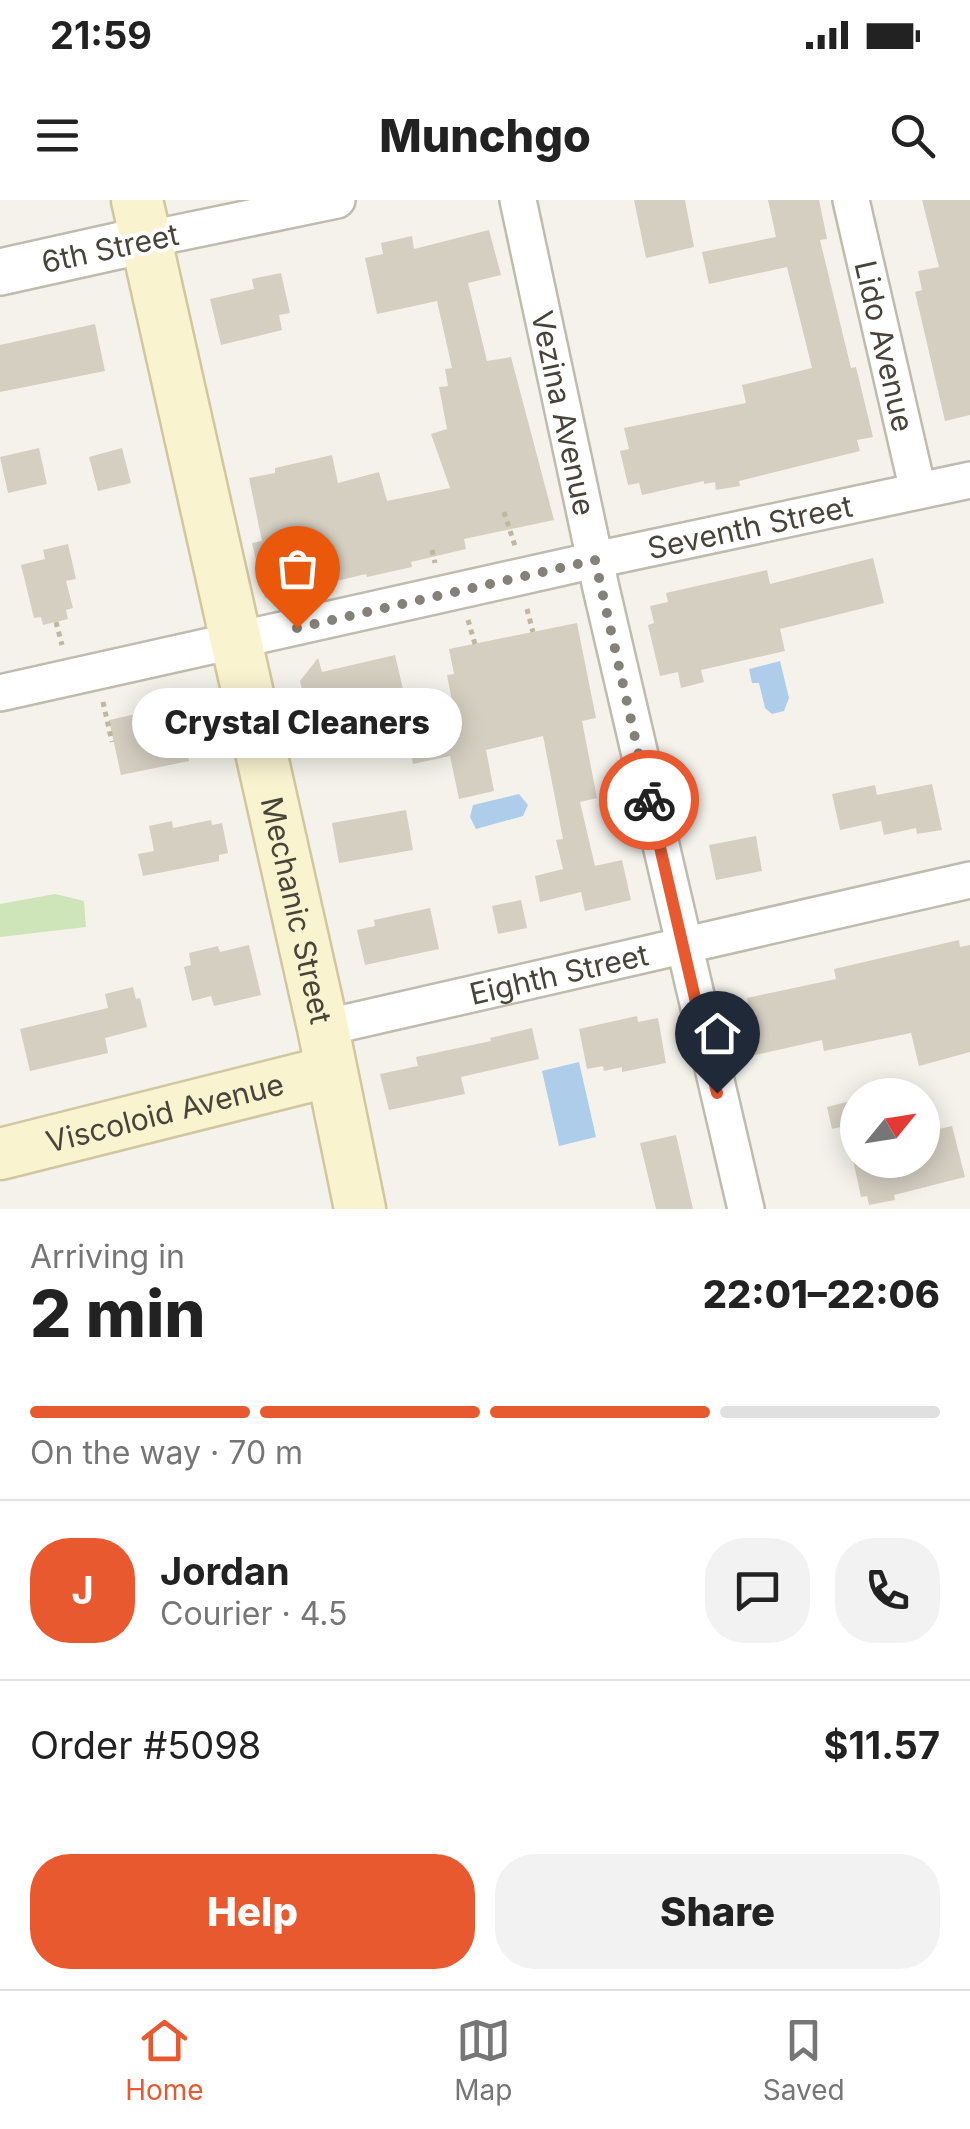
<!DOCTYPE html>
<meta charset="utf-8">
<style>
:root{--surface:#fff;--page:#f2f2f2;--text:#222;--muted:#767676;--line:#e0e0e0;--accent:#e8592f}
body{margin:0;font-family:Inter,sans-serif;background:var(--page);color:var(--text);height:100vh;display:flex;flex-direction:column;font-size:38px;white-space:nowrap}
*{box-sizing:border-box;margin:0}
p{font-size:32px;color:var(--muted)}
.icon{flex:none;width:55px;height:55px;fill:none;stroke:currentColor;stroke-width:2;stroke-linecap:round;stroke-linejoin:round}
.map{position:relative;height:1009px;overflow:hidden}
.details{display:flex;flex-direction:column;background:var(--surface);flex:1}
.details>*{flex:none}
.needle{width:65px;rotate:60deg}
.fabs{position:absolute;left:840px;top:878px;display:grid;gap:20px}
.fabs a{display:grid;place-items:center;width:100px;height:100px;border-radius:50%;background:var(--surface);box-shadow:0 5px 25px #0003;font-size:50px}
.pin{position:absolute;display:grid;place-items:center;width:85px;height:85px;color:#fff;margin:-102px -42px;border-radius:50% 50% 50% 0;rotate:-45deg;box-shadow:0 0 10px #0007}
.pin .icon{rotate:45deg}
.courier{position:absolute;display:grid;place-items:center;width:100px;height:100px;margin:-50px;border:8px solid #e8592f;border-radius:50%;background:#fff;color:#222;box-shadow:0 2px 12px #0007}
.bubble{position:absolute;height:70px;border-radius:35px;background:var(--surface);box-shadow:0 5px 25px #0003;font-size:32px;font-weight:800;line-height:70px;text-align:center}
.overview em{font-style:normal;font-weight:800}
.overview div{display:flex;flex-direction:column-reverse}
.overview{display:flex;align-items:center;justify-content:space-between;height:170px;padding:0 30px}
h1{font-size:65px;font-weight:800;line-height:75px}
.bar{display:grid;grid-template-columns:repeat(4,1fr);gap:15px 10px;align-content:center;height:120px;padding:0 30px}
.bar i{height:12px;border-radius:8px;background:var(--line)}
.bar .active{background:var(--accent)}
.bar p{grid-column:span 4}
.line{display:flex;align-items:center;gap:25px;padding:0 30px;border-top:2px solid var(--line)}
.line div{flex:1}
.round{display:grid;place-items:center;flex:none;width:105px;height:105px;border-radius:40px;background:var(--page)}
.button{display:flex;gap:20px;margin-top:auto;padding:20px 30px}
.button a{flex:1;height:115px;border-radius:40px;background:var(--accent);color:#fff;font-size:40px;font-weight:800;line-height:115px;text-align:center}
.button a+a{background:var(--page);color:var(--text)}
.status{display:flex;justify-content:space-between;align-items:center;height:70px;padding:0 50px;background:var(--surface);direction:ltr}
.status svg{height:28px;fill:currentColor}
header{display:flex;justify-content:space-between;align-items:center;height:130px;padding:0 30px;background:var(--surface);font-size:45px;font-weight:800}
.menu{display:flex;justify-content:space-around;align-items:center;height:140px;border-top:2px solid var(--line);background:var(--surface);font-size:28px;color:var(--muted)}
.menu a{display:grid;justify-items:center;gap:5px}
.menu .active{color:var(--accent)}
.map>svg:first-child{display:block}
.green{fill:#cde5b8}
.water{fill:#aecdeb}
.building{fill:#d5cfc2}
.lines{fill:none;stroke-linecap:round;stroke-linejoin:round}
.minor-casing{stroke:#bfbbaf;stroke-width:40}
.tertiary-casing{stroke:#bfbbaf;stroke-width:50}
.secondary-casing{stroke:#d0c79f;stroke-width:55}
.path{stroke:#c0b7a1;stroke-width:5;stroke-dasharray:5 5;stroke-linecap:butt}
.minor{stroke:#fff;stroke-width:35}
.tertiary{stroke:#fff;stroke-width:45}
.secondary{stroke:#faf3d0;stroke-width:50}
.done{stroke:#848178;stroke-width:10;stroke-dasharray:0 18}
.route{stroke:#e8592f;stroke-width:12}
.labels{text-anchor:middle;dominant-baseline:central;stroke-width:8;stroke-linejoin:round;paint-order:stroke}
.street-label{font-size:30px;fill:#48443a;stroke:#fff}
</style>
<div class="status"><b>21:59</b><svg viewBox="0 0 49 12"><path d="M0 12V9h3v3zM5 12V6h3v6zM10 12V3h3v9zM15 12V0h3v12zM26 1h20v11H26zM47 4h2v5h-2z"/></svg></div>
<header><svg class="icon" aria-label="menu" viewBox="0 0 24 24"><path d="M4 6h16M4 12h16M4 18h16"/></svg>Munchgo<svg class="icon" aria-label="search" viewBox="0 0 24 24"><circle cx="10" cy="10" r="6"/><path d="M15 15l6 6"/></svg></header>
<div class="map">
<svg width="970" height="1009" viewBox="0 0 970 1009">
<rect width="100%" height="100%" fill="#f4f2eb"/>
<path class="green" d="M55,694l29,7 2,26 -86,10v-33z"/>
<path class="water" d="M780,461l9,37 -5,13 -12,3 -7,-6 -6,-25h-7l-3,-14z
M519,594l9,11 -5,11 -47,13 -6,-12 3,-12z
M579,862l17,75 -37,9 -17,-75z"/>
<path class="building" d="M634,0h51l9,47 -48,11z
M768,0h51l8,39 -7,1 31,128 5,-1 17,70 -16,3 3,11 -121,30 1,5 -24,4 -1,-8 -11,2v-3l-62,14 -3,-12 -11,2 -8,-34 9,-2 -5,-21 122,-25 -4,-18 70,-17 -25,-101 -78,17 -7,-32 74,-15z
M922,0h48v215l-25,6 -30,-129 7,-2 -4,-19 21,-4z
M489,30l12,45 -33,8 19,78 24,-4 43,163 -90,19 2,10 -55,13 1,5 -45,10 -1,-3 -101,24 -13,-55 10,-2 -13,-63 26,-5v-5l57,-13 6,28 41,-11 8,29 63,-13 -19,-54 16,-5 -8,-42 9,-1 -3,-17 7,-1 -15,-67 -60,13 -12,-56 18,-4 -2,-11 31,-7 2,13z
M281,73l9,40 -11,2 3,15 -61,15 -11,-46 44,-10 -2,-10z
M95,124l10,47 -105,21v-47z
M39,248l8,36 -39,9 -8,-36z
M122,248l9,35 -33,8 -9,-34z
M68,344l8,35 -10,2 7,27 -7,2 2,9 -25,6 -2,-8 -7,1 -13,-53 24,-6 -2,-9z
M873,358l11,45 -104,26 5,22 -84,19 3,12 -23,6 -3,-16 -18,4 -12,-51 6,-2 -4,-17 18,-4 -2,-9 101,-23 3,14z
M577,423l19,95 -14,3 15,77 -17,4 15,64 27,-6 9,40 -46,11 -4,-19 -41,10 -5,-26 28,-7 -7,-29 7,-1 -20,-103 -57,14 8,41 -35,8 -9,-43 -37,8 -7,-31 50,-11 -9,-47 7,-1 -5,-25z
M395,455l12,51 -96,22 -11,-47 18,-23 4,14z
M136,514l3,14 41,-9 9,42 -68,14 -12,-55z
M932,584l10,46 -25,4 -1,-6 -32,7 -3,-14 -41,9 -8,-36 43,-9 2,10z
M406,610l7,40 -74,13 -7,-40z
M211,620l1,5 10,-2 6,30 -9,2v6l-76,15 -5,-22 16,-3 -5,-25 23,-5 1,7z
M756,636l6,35 -46,9 -7,-35z
M521,700l6,28 -29,6 -6,-28z
M430,708l9,41 -74,16 -8,-35 18,-4 -1,-6z
M959,740l1,7 10,-2v107l-51,14 -8,-33 -87,18 -2,-11 -71,16 -8,-34 9,-2 -5,-22 89,-19 -2,-10z
M249,745l12,50 -47,11 -3,-10 -19,5 -8,-34 7,-2 -2,-12 29,-7 2,6z
M133,787l3,12 4,-1 7,29 -42,11 3,15 -78,18 -10,-42 88,-21 -3,-14z
M637,816l1,6 20,-4 8,45 -44,9v-5l-18,4 -1,-5 -16,3 -8,-40z
M532,828l7,31 -78,18 4,17 -76,16 -9,-36 38,-8 -2,-9 75,-16 -1,-3z
M858,899v24l-26,6 -5,-22z
M952,926l13,51 -71,18 1,5 -26,5 -2,-9 -6,1 -8,-37h69v-27z
M676,935l17,74h-37l-16,-66z"/>
<g class="lines">
<g class="minor-casing">
<g id="minor">
<path id="s1" d="M518,0l83,388 145,621"/>
<path id="s2" d="M851,0l67,291"/>
<path d="M144,40l193,-40"/>
<path id="s3" d="M0,493l595,-133 375,-80"/>
<path id="s4" d="M323,828l647,-148"/>
</g>
</g>
<g class="tertiary-casing">
<path id="tertiary" d="M0,72l144,-32"/>
</g>
<g class="secondary-casing">
<g id="secondary">
<path id="s5" d="M137,0l186,828 37,181"/>
<path id="s6" d="M0,954l331,-83"/>
</g>
</g>
<path class="path" d="M504,312l11,34
M432,350l3,13
M527,409l6,23
M468,420l7,24
M56,422l6,23
M103,502l9,40"/>
<use href="#minor" class="minor"/>
<use href="#tertiary" class="tertiary"/>
<use href="#secondary" class="secondary"/>
</g>
<g class="lines">
<path class="done" d="M297,428l298,-68 54,240"/>
<path class="route" d="M649,600l68,293"/>
</g>
<g class="labels">
<g class="street-label">
<text transform="translate(110 48) rotate(-12)">6th Street</text>
<text stroke="none"><textPath href="#s2" startOffset="150">Lido Avenue</textPath></text>
<text stroke="none"><textPath href="#s1" startOffset="218">Vezina Avenue</textPath></text>
<text stroke="none"><textPath href="#s3" startOffset="768">Seventh Street</textPath></text>
<text stroke="none"><textPath href="#s5" startOffset="728">Mechanic Street</textPath></text>
<text stroke="none"><textPath href="#s4" startOffset="242">Eighth Street</textPath></text>
<text stroke="none"><textPath href="#s6" startOffset="170">Viscoloid Avenue</textPath></text>
</g>
</g>
</svg>
<div class="fabs">
<a><svg class="needle" viewBox="-14 -14 28 28"><path d="M0-13l5 13h-10z" fill="#e53935"/><path d="M0 13l5-13h-10z" fill="#767676"/></svg></a>
</div>
<div class="pin" style="left:297px;top:428px;background:#ea580c"><svg class="icon" aria-label="bag" viewBox="0 0 24 24"><path d="M5 8h14l-1 12H6zM9 8a3 3 0 0 1 6 0"/></svg></div>
<div class="pin" style="left:717px;top:893px;background:#1f2937"><svg class="icon" aria-label="home" viewBox="0 0 24 24"><path d="M3 11l9-7 9 7M6 9v11h12V9"/></svg></div>
<div class="courier" style="left:649px;top:600px"><svg class="icon" aria-label="bike" viewBox="0 0 24 24"><circle cx="6" cy="16" r="4"/><circle cx="18" cy="16" r="4"/><path d="M6 16l4-8h5l3 8M10 8l3 8H6M13 5h3"/></svg></div>
<div class="bubble" style="left:132px;top:488px;width:330px">Crystal Cleaners</div>
</div>
<section class="details">
<div class="overview"><div><h1>2 min</h1><p>Arriving in</p></div><em>22:01–22:06</em></div>
<div class="bar"><i class="active"></i><i class="active"></i><i class="active"></i><i></i><p>On the way · 70 m</p></div>
<div class="line" style="height:180px"><b class="round" style="background:var(--accent);color:#fff">J</b><div><b>Jordan</b><p>Courier · 4.5</p></div><a class="round"><svg class="icon" aria-label="chat" viewBox="0 0 24 24"><path d="M4 5h16v11H9l-5 4z"/></svg></a><a class="round"><svg class="icon" aria-label="phone" viewBox="0 0 24 24"><path d="M5 4h4l2 5-3 2q2 4 5 5l2-3 5 2v4C11 20 4 13 5 4z"/></svg></a></div>
<div class="line" style="height:130px"><div>Order #5098</div><b>$11.57</b></div>
<div class="button"><a>Help</a><a>Share</a></div>
</section>
<nav class="menu">
<a class="active"><svg class="icon" aria-label="home" viewBox="0 0 24 24"><path d="M3 11l9-7 9 7M6 9v11h12V9"/></svg>Home</a>
<a><svg class="icon" aria-label="map" viewBox="0 0 24 24"><path d="M3 6l6-2 6 2 6-2v14l-6 2-6-2-6 2zM9 4v14M15 6v14"/></svg>Map</a>
<a><svg class="icon" aria-label="saved" viewBox="0 0 24 24"><path d="M7 4h10v16l-5-4-5 4z"/></svg>Saved</a>
</nav>
